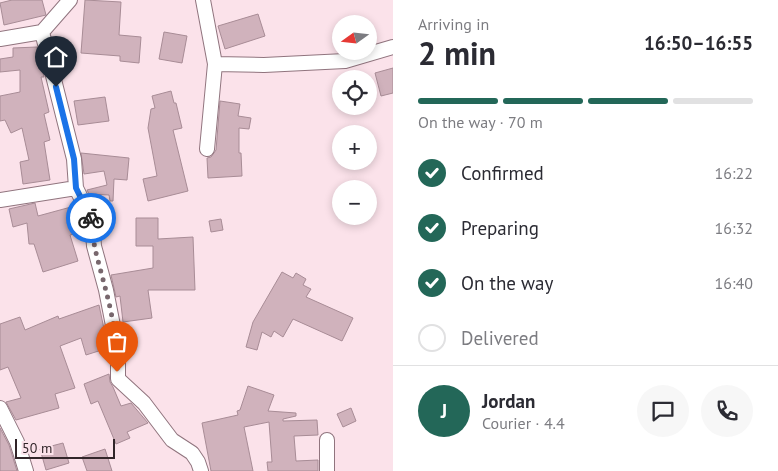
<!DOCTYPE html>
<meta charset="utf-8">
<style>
:root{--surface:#fff;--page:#f7f7f7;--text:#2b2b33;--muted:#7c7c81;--line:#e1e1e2;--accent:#236758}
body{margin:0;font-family:"PT Sans",sans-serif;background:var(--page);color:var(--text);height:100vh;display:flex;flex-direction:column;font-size:19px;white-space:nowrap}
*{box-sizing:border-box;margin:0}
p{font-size:16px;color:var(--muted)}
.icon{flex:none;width:28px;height:28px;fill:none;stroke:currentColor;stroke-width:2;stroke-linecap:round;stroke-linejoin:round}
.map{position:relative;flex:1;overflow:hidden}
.details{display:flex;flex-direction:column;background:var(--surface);width:385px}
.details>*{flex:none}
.needle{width:32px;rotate:255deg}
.tools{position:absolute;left:332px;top:15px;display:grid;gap:10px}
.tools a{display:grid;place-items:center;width:45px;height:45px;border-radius:50%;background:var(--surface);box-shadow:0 2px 8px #0003;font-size:25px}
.scale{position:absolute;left:15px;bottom:12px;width:100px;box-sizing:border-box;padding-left:5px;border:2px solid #312529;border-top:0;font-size:14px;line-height:18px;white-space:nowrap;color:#312529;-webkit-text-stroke:4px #fbe2ea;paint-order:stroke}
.pin{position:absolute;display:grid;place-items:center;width:42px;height:42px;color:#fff;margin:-51px -21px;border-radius:50% 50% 50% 0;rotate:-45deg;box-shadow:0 0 5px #0007}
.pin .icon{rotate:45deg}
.courier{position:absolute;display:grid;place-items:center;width:50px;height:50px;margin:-25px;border:4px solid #1a73e8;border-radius:50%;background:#fff;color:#222;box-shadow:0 1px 6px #0007}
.head em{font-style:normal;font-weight:800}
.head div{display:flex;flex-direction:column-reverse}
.head{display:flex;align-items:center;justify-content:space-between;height:85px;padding:0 25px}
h1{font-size:32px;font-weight:800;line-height:38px}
.bar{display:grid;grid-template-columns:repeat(4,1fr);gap:8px 5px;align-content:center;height:60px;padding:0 25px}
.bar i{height:6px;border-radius:4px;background:var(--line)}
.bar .current{background:var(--accent)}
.bar p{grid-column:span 4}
.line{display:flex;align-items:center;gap:12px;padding:0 25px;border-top:1px solid var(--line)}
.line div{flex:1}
.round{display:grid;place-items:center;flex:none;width:52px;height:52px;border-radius:26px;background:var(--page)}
ol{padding:0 25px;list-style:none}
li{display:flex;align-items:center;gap:15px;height:55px}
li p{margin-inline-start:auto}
li .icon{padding:5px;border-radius:50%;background:var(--accent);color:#fff;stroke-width:4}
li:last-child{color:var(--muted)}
li i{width:28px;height:28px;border:2px solid var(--line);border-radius:50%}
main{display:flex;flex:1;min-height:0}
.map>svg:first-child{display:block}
.building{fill:#d0b2bc;stroke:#a88c96}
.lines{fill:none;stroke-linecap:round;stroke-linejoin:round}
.street-casing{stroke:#90747e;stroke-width:16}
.street{stroke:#fff;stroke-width:14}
.done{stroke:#78676d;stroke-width:5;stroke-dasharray:0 9}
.route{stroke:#1a73e8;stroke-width:6}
</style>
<main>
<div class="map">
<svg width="393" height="471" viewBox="0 0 393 471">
<rect width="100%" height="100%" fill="#fbe2ea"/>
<path class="building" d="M12,0h30l4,15 -42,10 -4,-22z
M85,0l36,2 -2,33 22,2 -2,26 -19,-2v-5l-39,-3z
M258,14l7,22 -40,13 -7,-23z
M164,32l23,4 -5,27 -23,-4z
M37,47l7,30h-3l8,35 -5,2 6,26 -6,2 6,38 -27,4 -3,-22 9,-2 -7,-32 -11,5 -6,-13 -5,1v-25l20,-4v-22l-20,2v-13l13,-2v-9z
M393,68v25l-12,3 -6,-23z
M171,91l3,12h2l6,25 -9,2 15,61 -40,10 -5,-22 14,-3 -9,-48 3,-19 4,-1 -3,-12z
M105,97l4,24 -31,4 -4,-24z
M220,101l20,3 -2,12 13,2 -2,11 -10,-1v25h2l1,23 -34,2 -1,-20 4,-1 5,-7z
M81,153l48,5 -2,22 -13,-1 -1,22h-3l-1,-6 -20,-1 -2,-4 20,-5 -3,-14 -20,3z
M35,203l3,13 33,-9 7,26 -8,2 8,26 -35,11 -9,-28h-5l-2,-21 -14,4 -4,-18z
M136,218h22v21l35,-2 2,53h-47l4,28 -29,4 -3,-26 -4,1 -5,-22 42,-7v-22h-17z
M221,219l2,11 -12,2 -2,-11z
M282,272l11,6 3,-5 10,6 -3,6 8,4 -5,8 47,21 -11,23 -49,-22 -10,18 -9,-6 -3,6 -9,-5 -5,18 -11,-3 7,-25z
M99,305l9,43 -22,7 -5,-17 -21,8 15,42 -20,6 4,14 -43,12 -10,-18 15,-4 -13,-31 -8,3v-46l20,-7 5,13 33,-14 1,3z
M109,374l1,8 3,5 8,19 10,-3 17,20 -21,9 3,6 -14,6 -18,-43 -7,3 -7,-20z
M248,386l26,9 -6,16 28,2v3l-13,3v2l34,-1 1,15 -24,1 2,25 22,-1v11h-50l-1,-9h5l-3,-40 -25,5 9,44h-42l-9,-48 36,-8 -1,-4 3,-1z
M351,408l5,13 -13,6 -6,-13z
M0,428l9,17 8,26h-17z
M63,443l6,20 -23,7 -6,-21z
M105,449l7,22h-25l-5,-14z"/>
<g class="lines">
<g class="street-casing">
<path id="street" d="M203,0l12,64 -8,85
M42,32l32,127 2,29 16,32 2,26 12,44 12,61v28l26,24 28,37 20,13 6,9 3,9
M0,39l42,-7 28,-32
M215,64l49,1 81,-4 48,-14
M0,200l76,-12
M0,408l17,34 9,29
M327,440v31"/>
</g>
<use href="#street" class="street"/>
</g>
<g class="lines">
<path class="done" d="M91,218c3,10 2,21 4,31 10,40 24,81 22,123"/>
<path class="route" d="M56,87l18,72 2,29 15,30"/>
</g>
</svg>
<div class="tools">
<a><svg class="needle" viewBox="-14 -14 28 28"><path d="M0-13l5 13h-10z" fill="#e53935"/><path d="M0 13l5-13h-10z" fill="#7c7c81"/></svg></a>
<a><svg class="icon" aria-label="locate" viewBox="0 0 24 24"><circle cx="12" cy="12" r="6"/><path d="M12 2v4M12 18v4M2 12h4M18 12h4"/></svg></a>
<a>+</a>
<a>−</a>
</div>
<div class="scale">50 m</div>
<div class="pin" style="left:117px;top:372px;background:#ea580c"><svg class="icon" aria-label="bag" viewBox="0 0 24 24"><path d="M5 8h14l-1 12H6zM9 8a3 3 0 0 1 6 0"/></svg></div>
<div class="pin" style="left:56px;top:87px;background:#1f2937"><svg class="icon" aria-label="home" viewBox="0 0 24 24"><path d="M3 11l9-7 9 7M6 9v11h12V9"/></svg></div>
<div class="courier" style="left:91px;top:218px"><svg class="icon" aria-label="bike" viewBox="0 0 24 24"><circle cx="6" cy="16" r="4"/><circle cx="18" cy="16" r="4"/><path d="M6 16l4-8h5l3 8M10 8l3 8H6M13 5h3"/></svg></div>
</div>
<section class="details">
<div class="head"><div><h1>2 min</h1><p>Arriving in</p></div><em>16:50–16:55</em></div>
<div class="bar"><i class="current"></i><i class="current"></i><i class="current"></i><i></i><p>On the way · 70 m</p></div>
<ol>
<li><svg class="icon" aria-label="check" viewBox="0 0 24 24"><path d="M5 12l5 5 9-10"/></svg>Confirmed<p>16:22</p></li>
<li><svg class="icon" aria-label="check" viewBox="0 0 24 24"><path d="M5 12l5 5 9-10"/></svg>Preparing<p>16:32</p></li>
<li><svg class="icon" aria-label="check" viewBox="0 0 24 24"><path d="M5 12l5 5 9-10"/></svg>On the way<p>16:40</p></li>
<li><i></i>Delivered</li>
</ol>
<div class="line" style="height:90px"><b class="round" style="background:var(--accent);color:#fff">J</b><div><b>Jordan</b><p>Courier · 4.4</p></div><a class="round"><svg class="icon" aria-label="chat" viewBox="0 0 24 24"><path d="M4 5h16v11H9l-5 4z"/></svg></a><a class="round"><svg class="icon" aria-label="phone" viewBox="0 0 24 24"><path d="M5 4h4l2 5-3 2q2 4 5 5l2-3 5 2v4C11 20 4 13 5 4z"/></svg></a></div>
</section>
</main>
